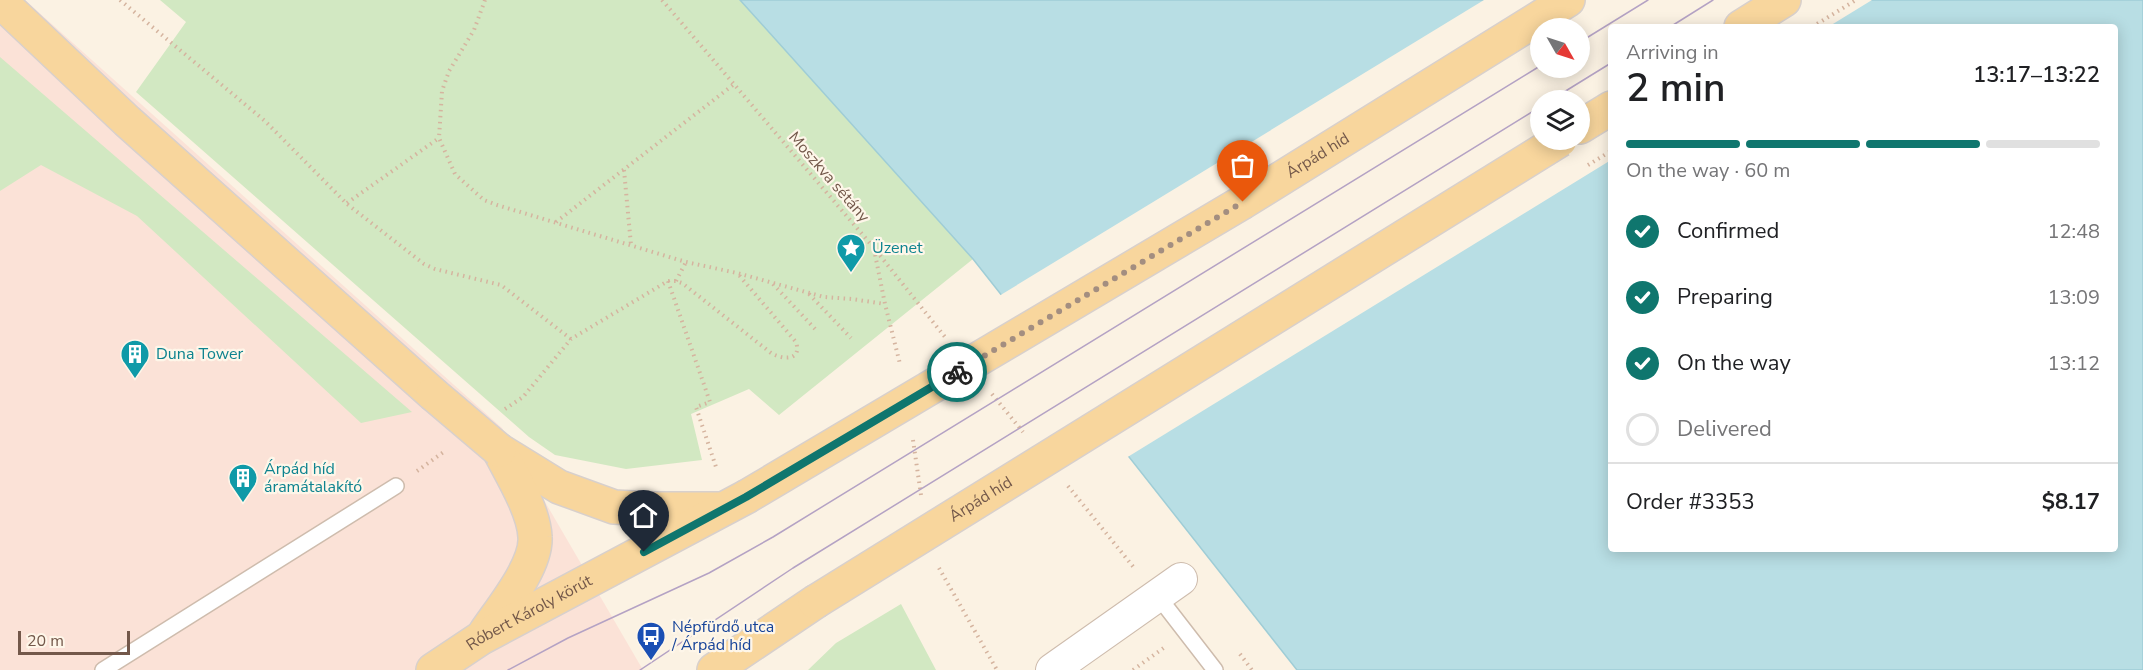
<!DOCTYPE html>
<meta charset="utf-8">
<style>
:root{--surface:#fff;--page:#f2f2f2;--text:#202124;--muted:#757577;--line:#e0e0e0;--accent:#0f766e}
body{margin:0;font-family:"Nunito Sans",sans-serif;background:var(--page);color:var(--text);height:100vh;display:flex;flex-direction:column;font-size:22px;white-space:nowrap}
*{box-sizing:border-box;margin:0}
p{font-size:20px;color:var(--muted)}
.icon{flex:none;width:33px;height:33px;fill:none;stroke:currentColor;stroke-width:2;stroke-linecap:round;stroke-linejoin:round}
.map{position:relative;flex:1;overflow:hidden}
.side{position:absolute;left:1608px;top:24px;width:510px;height:528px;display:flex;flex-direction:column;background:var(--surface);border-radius:6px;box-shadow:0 3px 15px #0003}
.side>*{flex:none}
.needle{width:39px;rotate:129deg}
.controls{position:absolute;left:1530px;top:18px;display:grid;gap:12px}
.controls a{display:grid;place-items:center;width:60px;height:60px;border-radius:50%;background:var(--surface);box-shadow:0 3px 15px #0003;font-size:30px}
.scale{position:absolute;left:18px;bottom:15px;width:112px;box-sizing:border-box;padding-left:6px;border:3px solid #73584a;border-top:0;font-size:16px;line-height:21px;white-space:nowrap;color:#73584a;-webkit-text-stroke:4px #fef6e9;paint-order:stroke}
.pin{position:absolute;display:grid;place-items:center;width:51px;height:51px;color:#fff;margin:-62px -26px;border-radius:50% 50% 50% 0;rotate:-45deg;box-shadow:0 0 6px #0007}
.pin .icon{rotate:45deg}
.courier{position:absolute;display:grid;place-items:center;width:60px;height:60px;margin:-30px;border:4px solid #0f766e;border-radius:50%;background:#fff;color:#222;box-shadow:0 2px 8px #0007}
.head em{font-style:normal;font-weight:600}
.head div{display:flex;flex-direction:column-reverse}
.head{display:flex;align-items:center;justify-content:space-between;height:102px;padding:0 18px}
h1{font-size:39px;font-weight:600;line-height:45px}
.bar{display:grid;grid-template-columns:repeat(4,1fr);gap:9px 6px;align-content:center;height:72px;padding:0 18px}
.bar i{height:8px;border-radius:4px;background:var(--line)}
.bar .current{background:var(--accent)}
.bar p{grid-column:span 4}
.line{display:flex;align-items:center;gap:15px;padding:0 18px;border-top:2px solid var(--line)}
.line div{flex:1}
ol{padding:0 18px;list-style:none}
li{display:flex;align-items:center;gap:18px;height:66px}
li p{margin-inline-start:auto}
li .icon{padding:6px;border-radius:50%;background:var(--accent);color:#fff;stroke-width:4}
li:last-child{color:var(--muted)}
li i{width:33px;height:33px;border:3px solid var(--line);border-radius:50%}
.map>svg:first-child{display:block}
.commercial{fill:#fbe2d7}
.green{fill:#d2e8c2}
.water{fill:#b8dee4;stroke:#9fcdd6;stroke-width:1.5;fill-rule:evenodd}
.pier{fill:#fbf2e3;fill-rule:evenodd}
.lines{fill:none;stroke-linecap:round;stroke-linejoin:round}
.lane-casing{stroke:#cebcad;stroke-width:18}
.street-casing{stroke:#cebcad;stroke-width:34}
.primary-casing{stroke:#d8d0cc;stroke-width:36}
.path{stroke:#d5b49f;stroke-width:4;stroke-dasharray:1.5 4.5;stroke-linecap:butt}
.lane{stroke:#fff;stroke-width:15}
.street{stroke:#fff;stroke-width:32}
.primary{stroke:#f8d69d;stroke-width:33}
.tram{stroke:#b4a2c4;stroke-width:1.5}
.primary-bridge-casing{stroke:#d8d0cc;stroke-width:36;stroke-linecap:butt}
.path-bridge{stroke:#d5b49f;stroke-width:4;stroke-dasharray:1.5 4.5;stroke-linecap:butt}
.primary-bridge{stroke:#f8d69d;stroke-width:33}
.done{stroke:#a38e80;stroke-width:6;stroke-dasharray:0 10.8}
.route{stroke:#0f766e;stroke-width:8}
.labels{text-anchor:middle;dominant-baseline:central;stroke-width:4.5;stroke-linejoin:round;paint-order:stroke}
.street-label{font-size:16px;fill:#73584a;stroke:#fef6e9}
.culture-label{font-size:16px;fill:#0d838f;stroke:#fef6e9;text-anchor:start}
.transit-label{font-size:16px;fill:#164399;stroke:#fef6e9;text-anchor:start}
</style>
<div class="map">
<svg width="2143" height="670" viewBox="0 0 2143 670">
<rect width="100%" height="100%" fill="#fbf2e3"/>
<path class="commercial" d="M0,0h25l477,428 141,242h-643z"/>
<path class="green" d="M160,0h580l233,259 -194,156 -30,-26 -58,25 11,46 -76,9 -71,-14 -26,-18 -393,-345 50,-70z
M0,57l412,355 -51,11 -224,-207 -96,-51 -41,26z
M901,604l35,66h-128l28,-27z"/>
<path class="water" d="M740,0h1403v670h-846l-324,-411zM1611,27h504v522h-504zM1540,28h40v40h-40zM1540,100h40v40h-40z"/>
<path class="pier" d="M1484,0h388l-44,27h-217v133l-485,298 -127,-162zM1540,28h40v40h-40zM1540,100h40v40h-40z"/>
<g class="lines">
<g class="lane-casing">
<path id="lane" d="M1157,595l58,75
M103,670l293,-184"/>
</g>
<g class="street-casing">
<path id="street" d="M1052,670l129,-91"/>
</g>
<g class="primary-casing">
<g id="primary">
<path d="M0,1l127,120 306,273"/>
<path d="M1741,27l43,-27"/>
<path d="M1580,127l31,-19"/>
<path id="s1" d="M1243,202l325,-202"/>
<path d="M499,450l60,37 55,20 39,2h67"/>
<path d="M485,633c16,-24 52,-67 50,-96 -1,-26 -23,-62 -35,-85"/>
<path id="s2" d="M433,670l48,-32 265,-141"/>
<path d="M714,670l101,-68"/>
</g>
</g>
<path class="path" d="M120,0l145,121 82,83 77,60 11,5 66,16 70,54
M485,0l-11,30 -25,41 -7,20 -3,47 16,36 29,26 13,5 189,57 51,11 87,24 28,2 33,5
M662,0l212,248 71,89
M1812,27l44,-27
M624,170l7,75
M347,203l92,-65
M556,222l177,-137
M874,249l11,55 15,60
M668,281l42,121 -14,5 21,63
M676,281l10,-19
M773,284l44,47
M809,294l42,44
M992,394l31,38
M505,409l18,-12 48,-58 97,-58h8l6,2 89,70c12,7 31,8 25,-11l-58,-68
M913,440l8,55
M417,471l28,-20
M1068,486l67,83
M939,568l58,102
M1240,654l12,16
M1133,670l32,-23"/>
<use href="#lane" class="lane"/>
<use href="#street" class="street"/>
<use href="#primary" class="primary"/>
<path class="tram" d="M1670,27l43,-27
M1580,42l68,-42
M1551,100l60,-37
M508,670l60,-32 141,-65 64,-36 767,-471
M640,670l153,-102 747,-461"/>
<g class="primary-bridge-casing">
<g id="primary-bridge">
<path d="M433,394l66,56"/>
<path d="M746,497l497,-295"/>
<path id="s3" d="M815,602l745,-462"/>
</g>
</g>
<path class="path-bridge" d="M1588,165l23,-14"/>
<use href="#primary-bridge" class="primary-bridge"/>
</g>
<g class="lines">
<path class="done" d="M957,372l286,-170"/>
<path class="route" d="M644,552l102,-55 211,-125"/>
</g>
<defs>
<g id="sight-pin" transform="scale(1.5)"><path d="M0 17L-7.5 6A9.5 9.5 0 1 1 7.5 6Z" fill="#0f9aa8" stroke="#fef6e9"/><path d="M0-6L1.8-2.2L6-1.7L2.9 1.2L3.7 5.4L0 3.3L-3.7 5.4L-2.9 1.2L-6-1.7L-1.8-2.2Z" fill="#fff"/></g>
<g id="building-pin" transform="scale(1.5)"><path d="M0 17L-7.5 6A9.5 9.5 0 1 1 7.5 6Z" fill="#0f9aa8" stroke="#fef6e9"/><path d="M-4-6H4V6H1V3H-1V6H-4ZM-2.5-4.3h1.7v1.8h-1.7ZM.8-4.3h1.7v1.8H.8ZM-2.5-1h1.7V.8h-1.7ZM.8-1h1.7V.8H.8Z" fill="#fff"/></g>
<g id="bus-pin" transform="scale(1.5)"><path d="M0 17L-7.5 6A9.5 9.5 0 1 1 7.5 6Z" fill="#1a4fb4" stroke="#fef6e9"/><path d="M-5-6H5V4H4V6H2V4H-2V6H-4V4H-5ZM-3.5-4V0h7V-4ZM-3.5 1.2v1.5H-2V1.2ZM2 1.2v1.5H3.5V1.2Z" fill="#fff"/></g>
</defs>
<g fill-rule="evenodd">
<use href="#sight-pin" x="851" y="248"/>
<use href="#building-pin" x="135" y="354"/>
<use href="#building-pin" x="243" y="478"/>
<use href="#bus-pin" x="651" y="636"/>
</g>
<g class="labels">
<g class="street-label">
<text stroke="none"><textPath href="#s1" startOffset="88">Árpád híd</textPath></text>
<text transform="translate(829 177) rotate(49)">Moszkva sétány</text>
<text stroke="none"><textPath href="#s3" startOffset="195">Árpád híd</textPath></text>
<text stroke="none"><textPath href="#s2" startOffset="112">Róbert Károly körút</textPath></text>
</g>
<g class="culture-label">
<text x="872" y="248">Üzenet</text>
<text x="156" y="354">Duna Tower</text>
<text x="264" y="469">Árpád híd<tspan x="264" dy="18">áramátalakító</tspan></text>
</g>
<g class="transit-label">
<text x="672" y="627">Népfürdő utca<tspan x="672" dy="18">/ Árpád híd</tspan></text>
</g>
</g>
</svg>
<div class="controls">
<a><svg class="needle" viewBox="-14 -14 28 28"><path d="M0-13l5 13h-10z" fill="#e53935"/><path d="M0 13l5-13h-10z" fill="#757577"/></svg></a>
<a><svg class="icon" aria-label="layers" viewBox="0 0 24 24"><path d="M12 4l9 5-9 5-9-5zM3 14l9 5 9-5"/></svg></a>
</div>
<div class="scale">20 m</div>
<div class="pin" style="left:1243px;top:202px;background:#ea580c"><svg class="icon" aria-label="bag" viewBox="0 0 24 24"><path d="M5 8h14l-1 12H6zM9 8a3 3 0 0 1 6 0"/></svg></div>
<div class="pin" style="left:644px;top:552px;background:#1f2937"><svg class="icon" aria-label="home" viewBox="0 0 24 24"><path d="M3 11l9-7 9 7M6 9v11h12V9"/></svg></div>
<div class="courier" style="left:957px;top:372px"><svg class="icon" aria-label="bike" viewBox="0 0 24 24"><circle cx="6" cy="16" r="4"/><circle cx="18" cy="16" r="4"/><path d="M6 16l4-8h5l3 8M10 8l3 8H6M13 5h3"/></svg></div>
<section class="side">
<div class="head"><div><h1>2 min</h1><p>Arriving in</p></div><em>13:17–13:22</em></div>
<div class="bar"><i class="current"></i><i class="current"></i><i class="current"></i><i></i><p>On the way · 60 m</p></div>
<ol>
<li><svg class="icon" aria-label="check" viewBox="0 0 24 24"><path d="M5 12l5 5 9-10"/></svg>Confirmed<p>12:48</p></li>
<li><svg class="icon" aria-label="check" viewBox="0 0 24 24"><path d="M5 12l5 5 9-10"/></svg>Preparing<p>13:09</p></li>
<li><svg class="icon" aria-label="check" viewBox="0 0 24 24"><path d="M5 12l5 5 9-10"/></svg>On the way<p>13:12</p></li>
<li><i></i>Delivered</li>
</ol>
<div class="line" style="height:78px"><div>Order #3353</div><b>$8.17</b></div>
</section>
</div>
